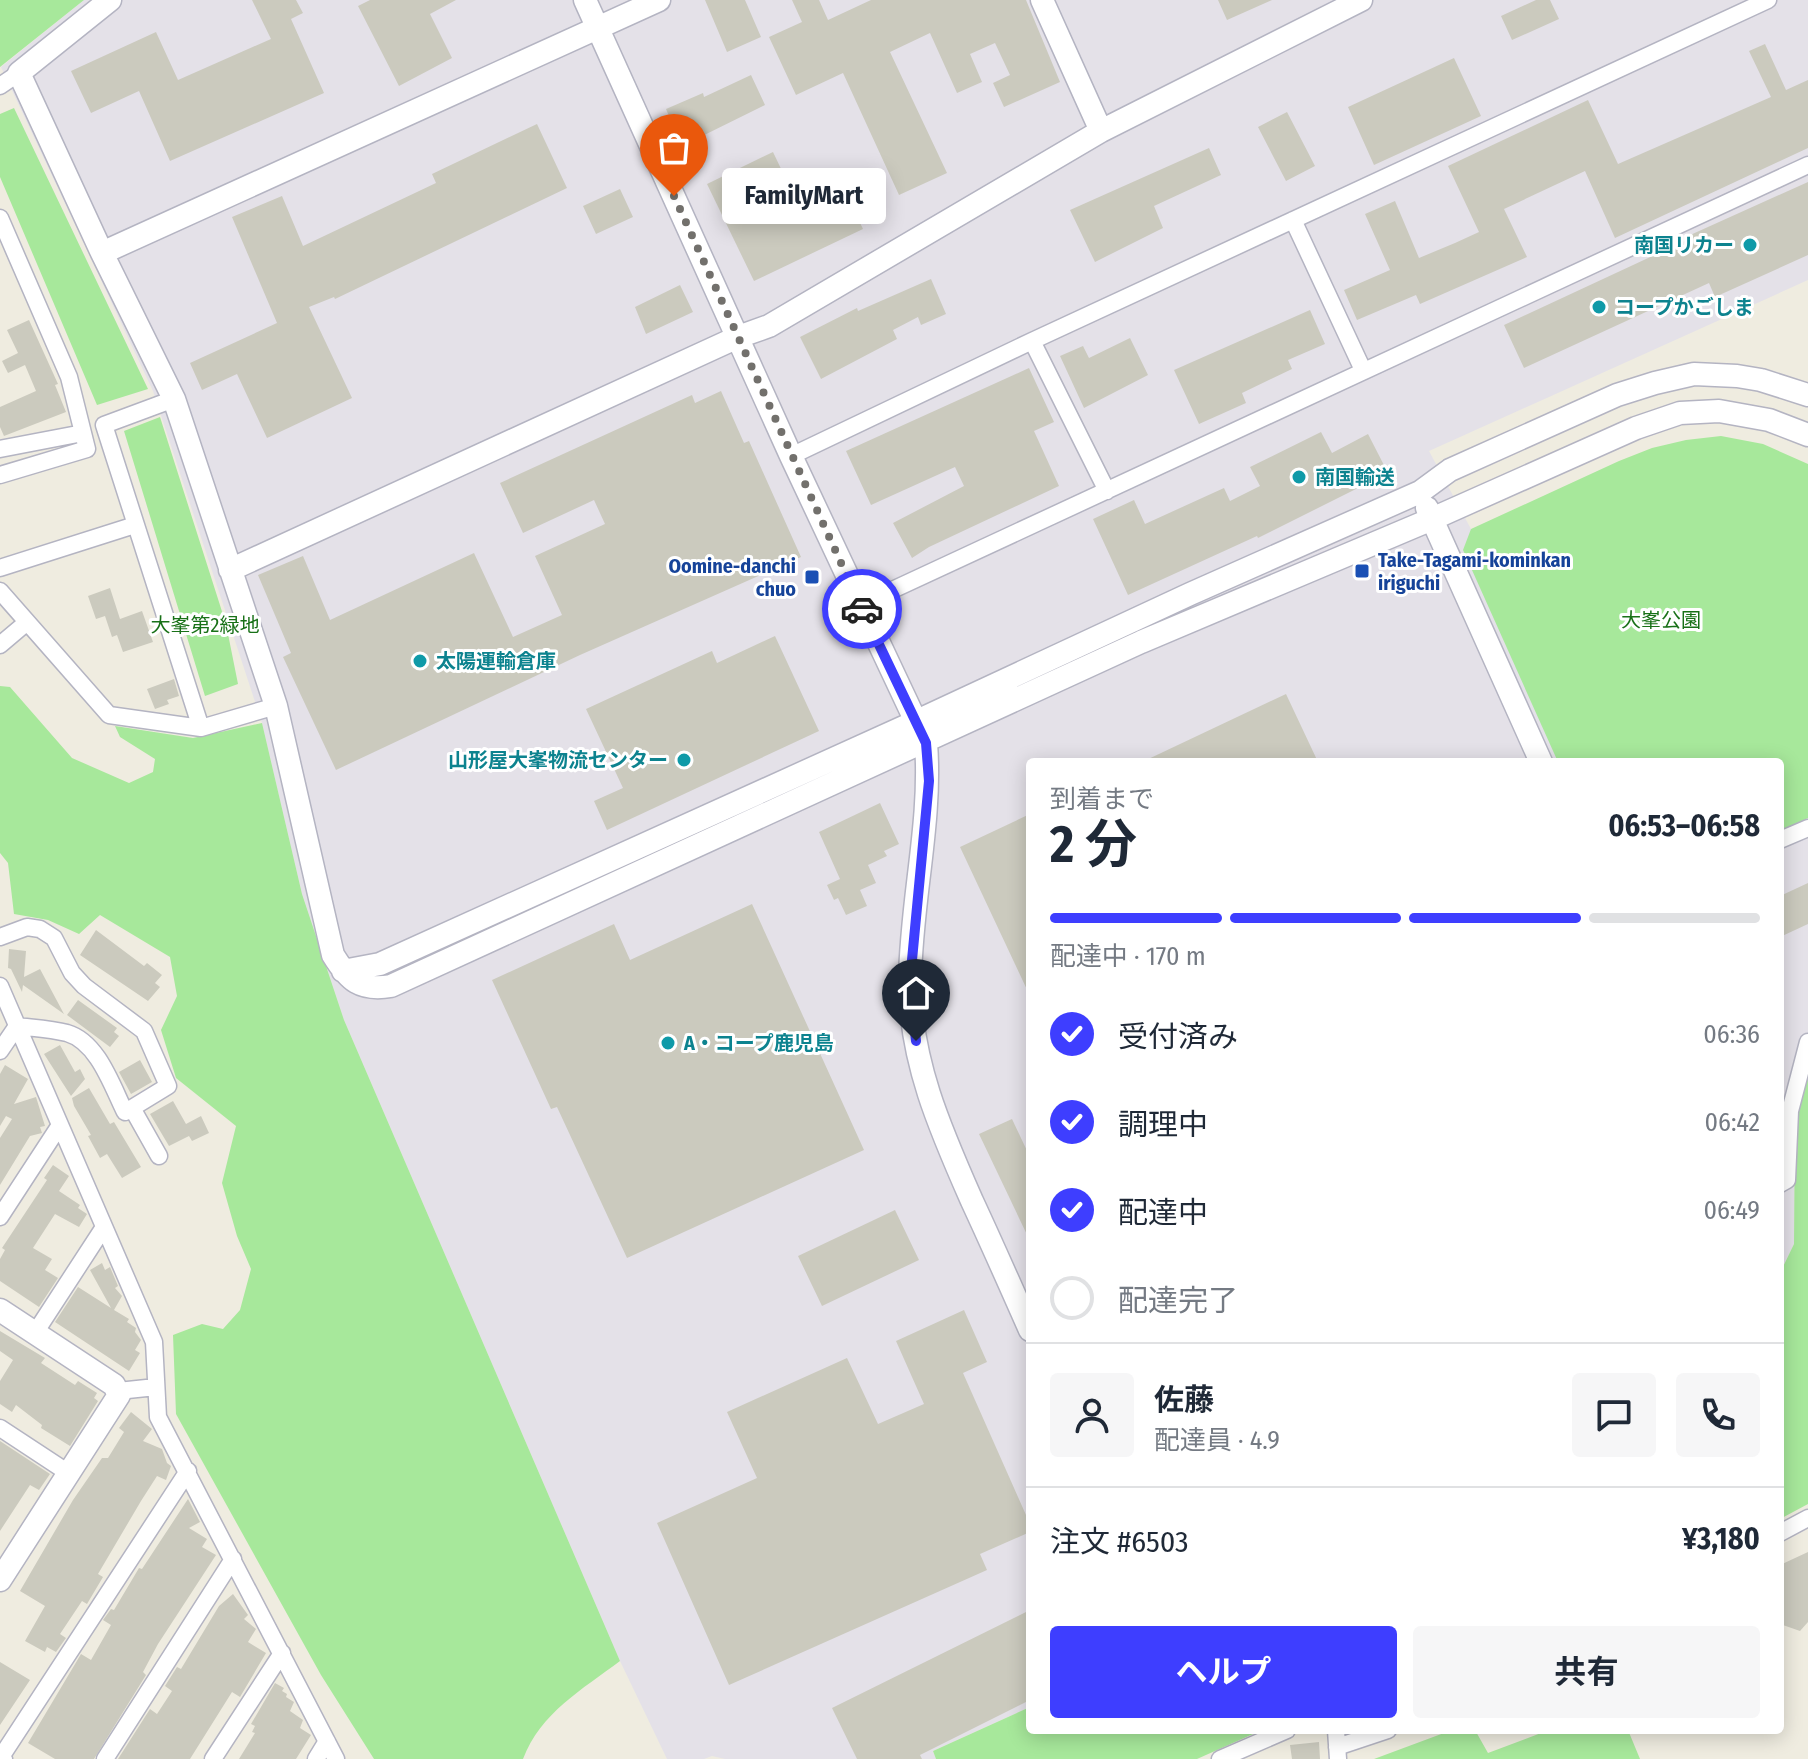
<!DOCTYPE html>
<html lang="ja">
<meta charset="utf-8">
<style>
:root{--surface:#fff;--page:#f6f6f7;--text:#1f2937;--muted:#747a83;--line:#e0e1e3;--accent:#3e3eff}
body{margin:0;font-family:"Fira Sans Condensed","Noto Sans JP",sans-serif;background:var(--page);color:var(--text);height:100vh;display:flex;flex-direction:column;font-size:30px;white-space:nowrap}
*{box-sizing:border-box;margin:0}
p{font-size:26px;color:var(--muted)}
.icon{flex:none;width:44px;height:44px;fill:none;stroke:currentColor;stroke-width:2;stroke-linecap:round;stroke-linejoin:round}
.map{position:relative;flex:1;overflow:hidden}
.drawer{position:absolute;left:1026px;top:758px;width:758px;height:976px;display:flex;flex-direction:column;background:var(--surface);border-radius:8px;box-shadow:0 4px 20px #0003}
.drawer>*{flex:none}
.pin{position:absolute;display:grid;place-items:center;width:68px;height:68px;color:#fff;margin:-82px -34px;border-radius:50% 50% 50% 0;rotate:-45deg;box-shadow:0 0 8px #0007}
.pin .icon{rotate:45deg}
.courier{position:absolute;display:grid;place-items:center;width:80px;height:80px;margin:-40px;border:6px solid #3e3eff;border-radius:50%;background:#fff;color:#222;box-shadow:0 2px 10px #0007}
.bubble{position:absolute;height:56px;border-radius:8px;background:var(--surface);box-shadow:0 4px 20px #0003;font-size:26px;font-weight:700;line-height:56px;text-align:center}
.headline em{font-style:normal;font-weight:700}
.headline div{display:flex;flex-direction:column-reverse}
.headline{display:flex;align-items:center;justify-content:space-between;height:136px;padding:0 24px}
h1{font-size:52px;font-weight:700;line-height:60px}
.bar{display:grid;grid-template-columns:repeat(4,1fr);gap:12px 8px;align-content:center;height:96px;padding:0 24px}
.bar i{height:10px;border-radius:6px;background:var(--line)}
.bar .active{background:var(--accent)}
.bar p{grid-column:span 4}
.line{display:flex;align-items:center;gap:20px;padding:0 24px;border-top:2px solid var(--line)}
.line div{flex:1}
.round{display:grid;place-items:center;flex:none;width:84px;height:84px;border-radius:8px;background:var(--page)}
ol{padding:0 24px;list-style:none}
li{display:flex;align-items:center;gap:24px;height:88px}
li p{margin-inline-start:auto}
li .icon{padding:8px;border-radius:50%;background:var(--accent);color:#fff;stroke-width:4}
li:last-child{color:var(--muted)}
li i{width:44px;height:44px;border:4px solid var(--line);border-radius:50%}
.action{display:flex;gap:16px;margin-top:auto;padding:16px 24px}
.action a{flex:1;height:92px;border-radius:8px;background:var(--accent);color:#fff;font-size:32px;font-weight:700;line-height:92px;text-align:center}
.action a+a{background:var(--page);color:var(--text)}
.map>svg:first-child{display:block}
.industrial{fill:#e4e1e8}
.green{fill:#a7e89b}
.building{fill:#cbcabe}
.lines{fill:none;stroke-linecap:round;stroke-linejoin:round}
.street-casing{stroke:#b4b4c2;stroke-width:19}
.secondary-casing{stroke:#b4b4c2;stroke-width:25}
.street{stroke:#fff;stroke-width:16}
.secondary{stroke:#fff;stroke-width:22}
.done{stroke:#72706c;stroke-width:8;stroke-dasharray:0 14.4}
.route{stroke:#3e3eff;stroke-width:10}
.culture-dot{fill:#0f9aa8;stroke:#fff;stroke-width:3}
.transit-dot{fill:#1a4fb4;stroke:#fff;stroke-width:3}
.labels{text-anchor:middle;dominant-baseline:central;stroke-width:6;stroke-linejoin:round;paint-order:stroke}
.culture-label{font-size:20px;font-weight:bold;fill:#0d838f;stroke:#fff;text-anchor:start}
.transit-label{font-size:20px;font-weight:bold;fill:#164399;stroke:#fff;text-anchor:start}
.park-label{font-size:20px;fill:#197118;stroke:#fff}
</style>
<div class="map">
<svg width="1808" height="1759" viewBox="0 0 1808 1759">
<rect width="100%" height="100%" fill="#efece0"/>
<path class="industrial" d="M84,0h1724v280l-379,171 42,78v6l337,26v509l-13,44 -1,130 -14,29v-511h-750v945l-97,44 3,8h-211l-13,-3 -8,3h-37l-47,-98 -276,-641 -42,-126 -40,-171 -109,-332 -152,-324z"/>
<path class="green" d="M0,0h84l-84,67z
M14,108l134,281 -51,16 -97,-228v-63z
M160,417l66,207 12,60 -33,12 -81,-265z
M1721,436l42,8 45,20v354l-28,13v-69h-222l-95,-212 8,-21 148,-68 33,-13 34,-8z
M0,686l10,1 62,71 57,25 24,-11 2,-13 -35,-22 -5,-11 78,12 69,-15 40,171 42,126 276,641c-37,28 -80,52 -97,98h-149l-53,-84 -145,-261 -3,-79 29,-11 21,5 17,-19 11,-41 -14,-33 -15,-53 14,-57 -60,-48 -15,-48 16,-34 -7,-39 -70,-42 -21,19 -31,-14 -34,-6 -6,-51 -8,-10z
M1808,1070v434l-28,15v-246l14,-29 1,-130z
M1030,1707v23h232l-65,29h-261l-3,-8z
M1452,1730h23l13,23 61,-23h79l12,29h-266z"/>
<path class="building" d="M252,0h44l7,13 -12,6 33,74 -154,68 -31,-70 -48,22 -20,-42 85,-39 22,48 93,-41z
M370,0h86l-26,14 22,44 -53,28 -41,-80z
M705,0h40l16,37 -34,15z
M792,0h27l9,20 43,-20h155l34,82 -56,25 -11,-24 17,-8 -15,-32 -25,11 12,28 -25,11 -27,-60 -40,19 57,121 -48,22 -56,-122 -47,22 -27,-58 33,-15z
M1218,0h54l-45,20z
M1536,0h14l9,19 -47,21 -11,-24z
M1765,44l21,46 22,-10v68l-193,90 -30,-67 -81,38 23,48 -107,47 -4,-9 -59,25 -13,-30 46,-20 -25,-56 30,-13 24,57 36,-15 24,-11 -31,-66 140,-66 30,64 153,-67 -22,-46z
M1454,58l27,58 -107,49 -26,-58z
M751,75l14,30 -83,41 -16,-37 37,-16 1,4z
M1287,112l28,54 -29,15 -28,-54z
M537,124l30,64 -232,111 -1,-2 -25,10 43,91 -85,40 -30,-64 -35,16 -12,-27 87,-40 -45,-106 50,-21 21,50 133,-63 -4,-9z
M1209,148l12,27 -67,31 9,22 -68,34 -25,-52z
M773,152l22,46 18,-9 4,7 25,-11 21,44 -109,52 -47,-97z
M1808,182v73l-93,42 -6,-14 -185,85 -20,-43 185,-86 -1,-3z
M620,189l13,28 -37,17 -13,-28z
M931,279l15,35 -25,11 -3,-8 -25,13 4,9 -76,40 -21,-42 57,-29 1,3z
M680,285l13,27 -47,22 -11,-27z
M1310,310l15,34 -37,16 4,9 -50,24 4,10 -47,21 -25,-54z
M29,320l29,64 -3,1 11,27 -62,24 -4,-9v-20l36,-16 -11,-26 -17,8 -6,-12 16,-8 -11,-23z
M1130,338l18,37 -64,33 -24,-52 23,-10 6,12z
M1029,368l25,54 -20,9 25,55 -130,61 -17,11 -19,-35 71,-37 -9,-19 -84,38 -25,-54z
M721,391l23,52 5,-2 52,116 -221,98 -244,115 -53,-113 8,-4 -33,-78 45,-19 27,64 144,-67 39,84 49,-22 -27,-59 70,-32 -11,-24 -71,33 -23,-50 192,-88 3,8z
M1321,432l11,21 36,-19 20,39 -130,65 -1,-2 -129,59 -35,-76 41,-19 11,24 79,-36 6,13 30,-15 -10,-19z
M110,588l10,31 22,-8 11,31 -30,10 -6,-17 -5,2 -7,-21 -9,3 -8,-23z
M775,636l44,95 -212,99 -13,-29 29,-13 -37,-79 126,-58 5,12z
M174,679l5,17 -12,4 2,4 -14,5 -8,-20z
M1286,694l32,68h-176z
M880,803l19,41 -15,7 3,5 -19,9 8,18 -16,7 7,16 -21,9 -8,-17 -4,2 -7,-15 13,-6 -21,-47z
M1030,814v182l-70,-149z
M1808,883v41l-28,13v-41z
M752,904l112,246 -237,108 -70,-151 -6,2 -59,-129 122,-56 16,36z
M96,930l48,36 3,-3 15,12 -7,8 5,4 -12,14 -68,-46z
M9,949l17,2 -2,26 16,-8 24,45 -41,-29 -1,7 -11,-23 -3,-1z
M78,1000l39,28 -3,4 5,4 -9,11 -43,-32z
M60,1045l15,27 5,-3 5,10 -14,17 -27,-42z
M140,1060l12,22 -21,12 -12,-22z
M5,1065l23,14 -14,25 22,-7 9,29 -5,1 2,6 -12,3 -30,49v-47l12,-19 -6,-3 -6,10v-52z
M89,1088l21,36 4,-2 27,45 -19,11 -15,-24 -7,4 -12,-22 3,-1 -17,-29 -2,-8z
M173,1101l13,23 15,-8 8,17 -17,8 -3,-5 -20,10 -19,-32z
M1012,1119l18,38v84l-51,-107z
M53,1165l16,11 -10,15 21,14 -2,3 9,6 -8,13 -24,-13 -22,34 19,11 -7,11 13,8 -19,29 -39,-26v-22l5,-9 -3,-2 45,-68 -3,-2z
M895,1210l24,50 -97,46 -24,-50z
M102,1263l3,7 5,-3 8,19 -3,2 7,8 -8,14 15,9 -2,3 9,6 -1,4 6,8 -6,10 5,3 -11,18 -74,-49 23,-35 33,21 -21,-38z
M964,1310l23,52 -24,11 67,151v8l-50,22 7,16 -258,115 -72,-162 100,-45 -30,-66 120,-54 31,66 46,-20 -28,-63z
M0,1331l45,27 -4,5 34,22 3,-4 19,12 -3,5 4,3 -28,45 -29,-18 1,-3 -26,-20 -4,7 -12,-8v-23l13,-21 -13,-9z
M131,1412l21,17 -9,12 19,8 5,14 4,3 -5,14 -9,-4 -16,25 -43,73 5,3 -16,27 -5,-3 -22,33 6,4 -10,14 -9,-5 -2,5 -20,-11 20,-35 -25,-15 53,-91 29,-42h6l16,-26 -5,-4z
M0,1441l50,33 -11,16 -9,-5 -30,46z
M188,1499l12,23 -11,6 18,11 -5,8 14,8 -58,89 -15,28 3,3 -52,84h-39l-27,-16 53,-89 10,6 20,-35 -8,-5 8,-11 3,1 25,-42 3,1z
M1808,1552v70l-8,9 -20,-7v-59z
M233,1594l15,21 -4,4 12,10 -8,13 18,11 -26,44 -8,-5 -42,67h-72l32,-50 7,5 15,-23 -7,-5 12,-19 4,2 38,-63z
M1030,1610v90l-110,55 2,4h-65l-25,-51z
M0,1662l30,18 -30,45z
M275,1683l9,5 -2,3 5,3 -1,3 8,5 -4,9 13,9 -3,8 11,7 -15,24h-57l16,-26 -3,-1 3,-6 -4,-2z
M1319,1742l1,17h-28l-2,-14z"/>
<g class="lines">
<g class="street-casing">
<path id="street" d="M0,86l19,-13
M0,218l69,159 18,72 -87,26
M1293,220l70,150
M1032,341l75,150
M174,399l-70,26 97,303
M0,449l83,-16
M791,456l241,-115 736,-341
M0,568l135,-43
M0,591l109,124 92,13 75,-22
M860,605l948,-440
M0,645l26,-22
M1780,840l28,-12
M0,937l27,-10 13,2 14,9 18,35 12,13 60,45 24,55 -36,22
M0,986l154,356 4,75 178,342
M0,1051l17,-25c16,2 34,3 50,7 31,9 45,53 58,79l7,-4 27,48
M1780,1184l7,-4 3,-69 18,-69
M0,1217l60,-92
M35,1333l69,-106
M118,1391l38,-4
M0,1428l70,46
M1780,1533l28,-15
M1336,1730l2,29
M1337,1747l51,-17
M4,1759l-3,-2 187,-286
M105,1759l128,-200
M213,1759l69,-106
M316,1759l11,-18
M1220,1759l67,-29"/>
</g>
<g class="secondary-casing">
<path id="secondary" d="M110,0l-91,73 83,180 72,146 102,307 57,249c16,26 27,36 58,31l750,-344 291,-123 204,-91 44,-15 39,-2 50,9 39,15
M585,0l206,456 135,287c6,79 -15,157 -16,237 -1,79 31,151 62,221 20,43 39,86 58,129
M1042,0l59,131
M102,253l557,-253
M1427,508l114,254
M230,570l508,-233 31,-11 332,-195 260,-131
M343,971l37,-7 535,-242 275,-128 230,-102 30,-22 167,-75 38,-12 39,-9 43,2 24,4 47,15
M0,1310l114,75 5,10 -119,185"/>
</g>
<use href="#street" class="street"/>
<use href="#secondary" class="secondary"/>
</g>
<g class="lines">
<path class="done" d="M674,196l188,413"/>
<path class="route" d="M862,609l64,134 3,38 -19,200 6,60"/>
</g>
<g class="culture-dot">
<circle cx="1750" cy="245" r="8"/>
<circle cx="1599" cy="307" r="8"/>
<circle cx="1299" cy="477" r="8"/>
<circle cx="420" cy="661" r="8"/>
<circle cx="684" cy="760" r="8"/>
<circle cx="668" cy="1043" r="8"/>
</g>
<g class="transit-dot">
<rect x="1354" y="563" width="16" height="16" rx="4"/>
<rect x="804" y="569" width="16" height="16" rx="4"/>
</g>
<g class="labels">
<g class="culture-label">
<text x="1734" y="245" text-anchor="end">南国リカー</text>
<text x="1615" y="307">コープかごしま</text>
<text x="1315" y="477">南国輸送</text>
<text x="436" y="661">太陽運輸倉庫</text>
<text x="668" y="760" text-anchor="end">山形屋大峯物流センター</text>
<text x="684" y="1043">A・コープ鹿児島</text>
</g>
<g class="transit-label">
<text x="1378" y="560">Take-Tagami-kominkan<tspan x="1378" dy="23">iriguchi</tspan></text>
<text x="796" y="566" text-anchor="end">Oomine-danchi<tspan x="796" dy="23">chuo</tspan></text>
</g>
<g class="park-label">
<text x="1661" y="620">大峯公園</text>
<text x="205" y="625">大峯第2緑地</text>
</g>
</g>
</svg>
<div class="pin" style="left:674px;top:196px;background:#ea580c"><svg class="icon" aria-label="bag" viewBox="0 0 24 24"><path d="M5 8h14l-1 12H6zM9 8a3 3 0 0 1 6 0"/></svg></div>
<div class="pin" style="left:916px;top:1041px;background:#1f2937"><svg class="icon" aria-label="home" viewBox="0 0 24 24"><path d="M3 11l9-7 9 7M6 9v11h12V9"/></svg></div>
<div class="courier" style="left:862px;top:609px"><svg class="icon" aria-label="car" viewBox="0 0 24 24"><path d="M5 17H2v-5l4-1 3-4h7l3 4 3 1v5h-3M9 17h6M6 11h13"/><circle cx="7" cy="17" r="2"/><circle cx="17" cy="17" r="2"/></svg></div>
<div class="bubble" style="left:722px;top:168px;width:164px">FamilyMart</div>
<section class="drawer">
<div class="headline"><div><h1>2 分</h1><p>到着まで</p></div><em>06:53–06:58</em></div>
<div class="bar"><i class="active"></i><i class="active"></i><i class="active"></i><i></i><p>配達中 · 170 m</p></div>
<ol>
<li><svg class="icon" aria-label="check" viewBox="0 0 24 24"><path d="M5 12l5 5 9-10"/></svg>受付済み<p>06:36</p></li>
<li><svg class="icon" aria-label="check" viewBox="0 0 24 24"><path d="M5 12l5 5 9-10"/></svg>調理中<p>06:42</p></li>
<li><svg class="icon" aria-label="check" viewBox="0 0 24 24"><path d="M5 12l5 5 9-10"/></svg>配達中<p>06:49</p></li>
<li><i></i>配達完了</li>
</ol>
<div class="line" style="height:144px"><a class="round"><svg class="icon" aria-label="person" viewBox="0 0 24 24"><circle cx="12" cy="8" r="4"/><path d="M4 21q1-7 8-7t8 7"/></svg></a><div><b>佐藤</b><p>配達員 · 4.9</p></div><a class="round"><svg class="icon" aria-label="chat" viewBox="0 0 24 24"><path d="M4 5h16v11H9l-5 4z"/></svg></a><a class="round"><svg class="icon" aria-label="phone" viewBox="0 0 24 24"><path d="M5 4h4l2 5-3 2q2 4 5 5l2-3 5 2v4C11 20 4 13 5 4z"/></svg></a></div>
<div class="line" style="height:104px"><div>注文 #6503</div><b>¥3,180</b></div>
<div class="action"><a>ヘルプ</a><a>共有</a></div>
</section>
</div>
